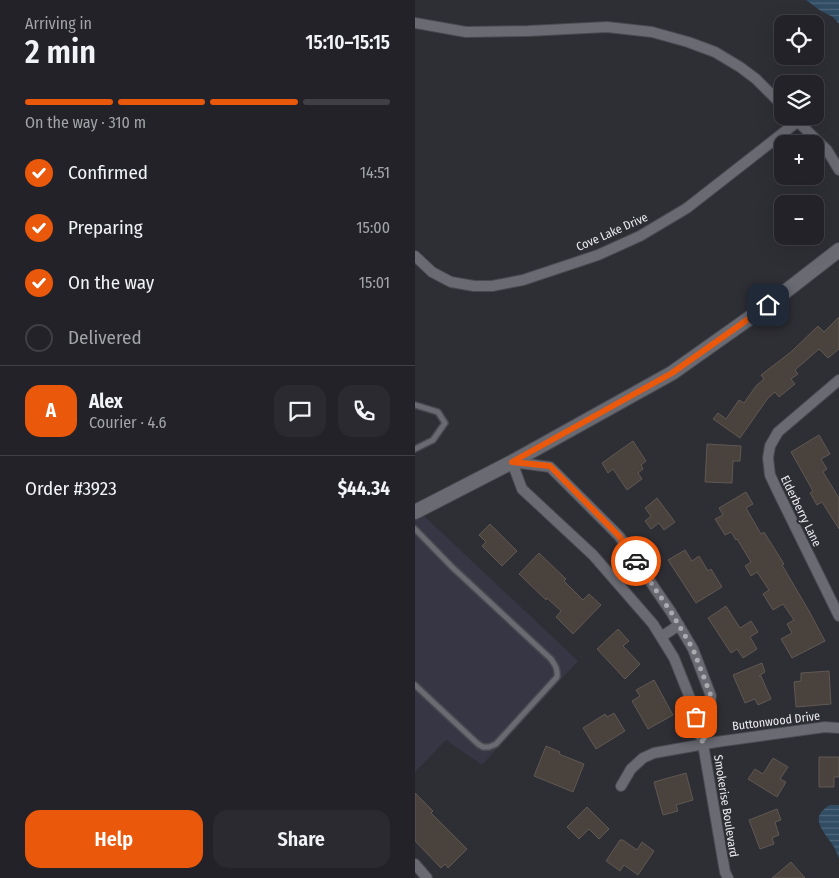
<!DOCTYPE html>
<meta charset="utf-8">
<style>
:root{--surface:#222228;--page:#2a2a30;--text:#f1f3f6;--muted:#a2a4a8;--line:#3f3f45;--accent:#ea580c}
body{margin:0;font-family:"Fira Sans Condensed",sans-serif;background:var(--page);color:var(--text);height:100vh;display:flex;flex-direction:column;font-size:19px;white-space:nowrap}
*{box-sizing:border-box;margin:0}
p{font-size:16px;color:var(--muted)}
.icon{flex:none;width:28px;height:28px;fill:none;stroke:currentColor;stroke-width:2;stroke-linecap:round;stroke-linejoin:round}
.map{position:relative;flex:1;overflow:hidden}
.sheet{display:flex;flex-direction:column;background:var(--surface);width:415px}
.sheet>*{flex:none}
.buttons{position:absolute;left:359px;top:15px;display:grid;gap:10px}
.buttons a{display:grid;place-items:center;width:50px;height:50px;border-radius:10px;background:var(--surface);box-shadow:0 5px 20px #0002,0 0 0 1px var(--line);font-size:25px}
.pin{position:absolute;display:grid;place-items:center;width:42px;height:42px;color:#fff;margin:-21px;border-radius:10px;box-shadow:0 2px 8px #0006}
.courier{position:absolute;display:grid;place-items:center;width:50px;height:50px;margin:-25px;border:4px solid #ea580c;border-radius:50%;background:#fff;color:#222;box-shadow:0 1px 6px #0007}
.overview em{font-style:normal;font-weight:600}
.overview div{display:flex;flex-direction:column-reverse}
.overview{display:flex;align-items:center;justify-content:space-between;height:85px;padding:0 25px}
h1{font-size:32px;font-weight:600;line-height:38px}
.bar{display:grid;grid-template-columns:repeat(4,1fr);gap:8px 5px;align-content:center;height:60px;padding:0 25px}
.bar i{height:6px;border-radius:4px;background:var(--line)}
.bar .active{background:var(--accent)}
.bar p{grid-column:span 4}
.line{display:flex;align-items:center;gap:12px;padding:0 25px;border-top:1px solid var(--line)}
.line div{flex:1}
.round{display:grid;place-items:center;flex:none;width:52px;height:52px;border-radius:15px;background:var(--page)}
ol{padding:0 25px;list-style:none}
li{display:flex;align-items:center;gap:15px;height:55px}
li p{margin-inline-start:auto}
li .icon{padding:5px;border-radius:50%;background:var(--accent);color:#fff;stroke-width:4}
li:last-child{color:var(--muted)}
li i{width:28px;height:28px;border:2px solid var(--line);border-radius:50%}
.cta{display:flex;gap:10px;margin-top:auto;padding:10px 25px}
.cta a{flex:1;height:58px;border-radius:15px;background:var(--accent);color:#fff;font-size:20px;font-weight:600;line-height:58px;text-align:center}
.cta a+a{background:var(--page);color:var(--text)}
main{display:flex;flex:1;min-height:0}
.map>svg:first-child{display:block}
.built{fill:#373644}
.water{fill:url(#water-rules)}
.building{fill:#4a423d;stroke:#605853}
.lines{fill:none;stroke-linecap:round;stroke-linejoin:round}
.service-casing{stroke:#494950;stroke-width:8}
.minor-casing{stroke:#494950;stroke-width:12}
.secondary-casing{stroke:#494950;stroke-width:16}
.service{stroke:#6a6a73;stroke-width:5}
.minor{stroke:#6a6a73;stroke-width:10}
.secondary{stroke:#6a6a73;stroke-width:14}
.done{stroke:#aaaaaf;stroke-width:5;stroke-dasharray:0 9}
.route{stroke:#ea580c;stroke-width:6}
.labels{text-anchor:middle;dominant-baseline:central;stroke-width:4.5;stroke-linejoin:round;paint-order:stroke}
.street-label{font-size:12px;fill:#ececf1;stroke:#2e2e35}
</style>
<main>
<section class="sheet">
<div class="overview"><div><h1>2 min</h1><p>Arriving in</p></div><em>15:10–15:15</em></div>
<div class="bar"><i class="active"></i><i class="active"></i><i class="active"></i><i></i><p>On the way · 310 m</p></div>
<ol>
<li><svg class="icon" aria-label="check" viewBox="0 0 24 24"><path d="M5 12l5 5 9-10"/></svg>Confirmed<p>14:51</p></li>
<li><svg class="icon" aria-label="check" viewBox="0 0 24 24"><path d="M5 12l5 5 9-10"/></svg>Preparing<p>15:00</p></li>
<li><svg class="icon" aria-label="check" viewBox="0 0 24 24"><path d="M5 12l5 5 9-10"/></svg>On the way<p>15:01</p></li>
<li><i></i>Delivered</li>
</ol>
<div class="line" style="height:90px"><b class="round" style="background:var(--accent);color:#fff">A</b><div><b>Alex</b><p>Courier · 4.6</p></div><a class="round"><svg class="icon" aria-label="chat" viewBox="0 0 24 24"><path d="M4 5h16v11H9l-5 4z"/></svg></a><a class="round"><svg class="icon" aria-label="phone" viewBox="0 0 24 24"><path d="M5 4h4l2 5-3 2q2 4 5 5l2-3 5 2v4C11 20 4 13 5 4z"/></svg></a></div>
<div class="line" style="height:65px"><div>Order #3923</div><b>$44.34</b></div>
<div class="cta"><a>Help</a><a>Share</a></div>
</section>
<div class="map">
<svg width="424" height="878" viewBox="0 0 424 878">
<defs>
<pattern id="water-rules" width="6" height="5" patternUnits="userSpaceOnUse" patternTransform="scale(1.25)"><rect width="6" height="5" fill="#314d64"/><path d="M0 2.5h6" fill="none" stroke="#4f677b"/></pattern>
</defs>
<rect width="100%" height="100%" fill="#2e2e35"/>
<path class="built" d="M8,515l155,146 -96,104 -36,-25 -31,32v-253z"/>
<path class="water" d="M391,0h33v24l-6,-7 -12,-6z
M415,805h9v53c-2,-4 -3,-7 -5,-11 -9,-15 -27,-29 -4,-42z"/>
<path class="building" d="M424,317v32l-11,9 -9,-9 -24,21 3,4 -7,5 4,5 -16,13 -4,-5 -7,6 -28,40 -27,-19 5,-6 8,6 13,-19 5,3 12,-17 8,-7 -3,-4 30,-23 27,-26 6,6z
M404,435l11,19 -9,5 6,10 -4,3 16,26v31l-17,-27 -5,3 -7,-12 3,-2 -22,-39z
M218,441l13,20 -5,4 2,4 -5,4 4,6 -15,11 -14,-21 -5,4 -6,-10z
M292,444l34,2 -1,15h-7l-1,22 -27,-1z
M331,492l7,12 -7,4 15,26 3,-2 20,32 -2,1 27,46 16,30 -33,17 -11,-19 11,-6 -5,-9 7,-4 -11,-16 -10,6 -10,-16 6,-4 -12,-18 -6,4 -6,-10 6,-4 -14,-23 -1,1 -5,-8 -6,3 -10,-16 8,-4 -4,-7z
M242,498l18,24 -11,8 -5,-7 -8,6 -6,-8 6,-5 -6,-8z
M75,524l27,27 -15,15 -20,-20 4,-4 -7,-7z
M270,550l7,11 7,-5 9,15 3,-2 11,18 -26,16 -28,-43z
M124,553l27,26 -2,2 19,19 6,-6 12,11 -28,29 -17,-17 5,-6 -14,-13 -1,2 -27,-26z
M311,606l14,22 11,-7 7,11 -8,5 7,12 -14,9 -6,-9 -6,4 -23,-35z
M203,629l11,12 -6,5 17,18 -15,15 -28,-30z
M347,663l3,9 -6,4h2l10,23 -13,6 -3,-6 -10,4 -12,-28z
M414,671l2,33 -35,3 -2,-25 7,-1v-8z
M239,680l19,35 -25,14 -16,-28 8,-5 -4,-6z
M199,713l11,18 -29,18 -13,-21 22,-14 2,3z
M131,746l14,6 -1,2 25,10 -11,28 -39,-16z
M404,757h20v20h-5v10h-15z
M358,758l15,9 -8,12 6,3 -9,15 -29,-18 7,-10 8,5z
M271,773l7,27 -17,5 2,6 -15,4 -9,-33z
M0,793l18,18 -2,2 36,36 -19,19 -3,-4 -4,4 -26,-27z
M172,807l22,22 -10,10 -10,-10 -10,10 -12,-12z
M362,809l4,11 -6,2 4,13 -7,3 2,6 -14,5 -11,-29z
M205,840h3l14,10 5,-8 12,9 -16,24 -14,-10 -4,6 -14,-10z
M376,862l14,16h-33z"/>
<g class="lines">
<g class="service-casing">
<path id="service" d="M0,405l23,7 7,11 -12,17 -18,9
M0,529l37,38 99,92c4,6 7,10 6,18l-61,67 -7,3h-6l-5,-3 -63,-59"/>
</g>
<g class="minor-casing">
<path id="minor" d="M0,23l51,9 62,-1 79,-4 45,5 36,10 27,10 25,15 16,12 27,27
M377,116l35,34 12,20
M0,256l17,16 19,10 23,4h18l31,-6 75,-25 42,-19 47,-28 110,-86
M424,380l-61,52 -8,14 -2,12 2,17 8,17 61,124
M246,637l18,-12
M288,744l8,-48 -18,-47 -22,-37 -52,-76 -69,-69 -38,-5 10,27 71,66 60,69 21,34 18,45 11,41 22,128 3,6
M206,786l10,-17 12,-11 11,-5 62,-11 109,-15 14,1
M0,864l12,14"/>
</g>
<g class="secondary-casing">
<path id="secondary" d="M0,512l97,-50 160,-89 96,-68 71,-55"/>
</g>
<use href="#service" class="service"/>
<use href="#minor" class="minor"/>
<use href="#secondary" class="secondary"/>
</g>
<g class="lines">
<path class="done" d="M221,561l35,51 22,37 18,47 -8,48 -7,-27"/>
<path class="route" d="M221,561l-17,-25 -69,-70 -38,-4 160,-89 96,-68"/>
</g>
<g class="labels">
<g class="street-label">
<text transform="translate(197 232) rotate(-24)">Cove Lake Drive</text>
<text transform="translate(386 511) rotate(64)">Elderberry Lane</text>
<text transform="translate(361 721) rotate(-7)">Buttonwood Drive</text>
<text transform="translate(311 806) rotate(81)">Smokerise Boulevard</text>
</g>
</g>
</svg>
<div class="buttons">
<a><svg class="icon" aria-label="locate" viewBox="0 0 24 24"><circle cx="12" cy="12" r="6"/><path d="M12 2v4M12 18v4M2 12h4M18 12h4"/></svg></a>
<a><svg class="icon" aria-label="layers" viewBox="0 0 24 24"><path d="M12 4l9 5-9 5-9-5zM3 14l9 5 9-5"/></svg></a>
<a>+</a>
<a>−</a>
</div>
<div class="pin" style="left:281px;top:717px;background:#ea580c"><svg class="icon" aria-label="bag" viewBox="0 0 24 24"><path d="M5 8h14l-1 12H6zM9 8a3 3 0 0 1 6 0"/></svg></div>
<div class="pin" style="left:353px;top:305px;background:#1f2937"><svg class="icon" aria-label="home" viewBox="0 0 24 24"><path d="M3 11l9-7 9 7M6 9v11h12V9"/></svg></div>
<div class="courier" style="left:221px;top:561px"><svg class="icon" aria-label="car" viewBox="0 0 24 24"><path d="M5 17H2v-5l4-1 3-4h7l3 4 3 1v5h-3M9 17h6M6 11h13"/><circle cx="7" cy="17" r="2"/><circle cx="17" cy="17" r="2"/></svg></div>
</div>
</main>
